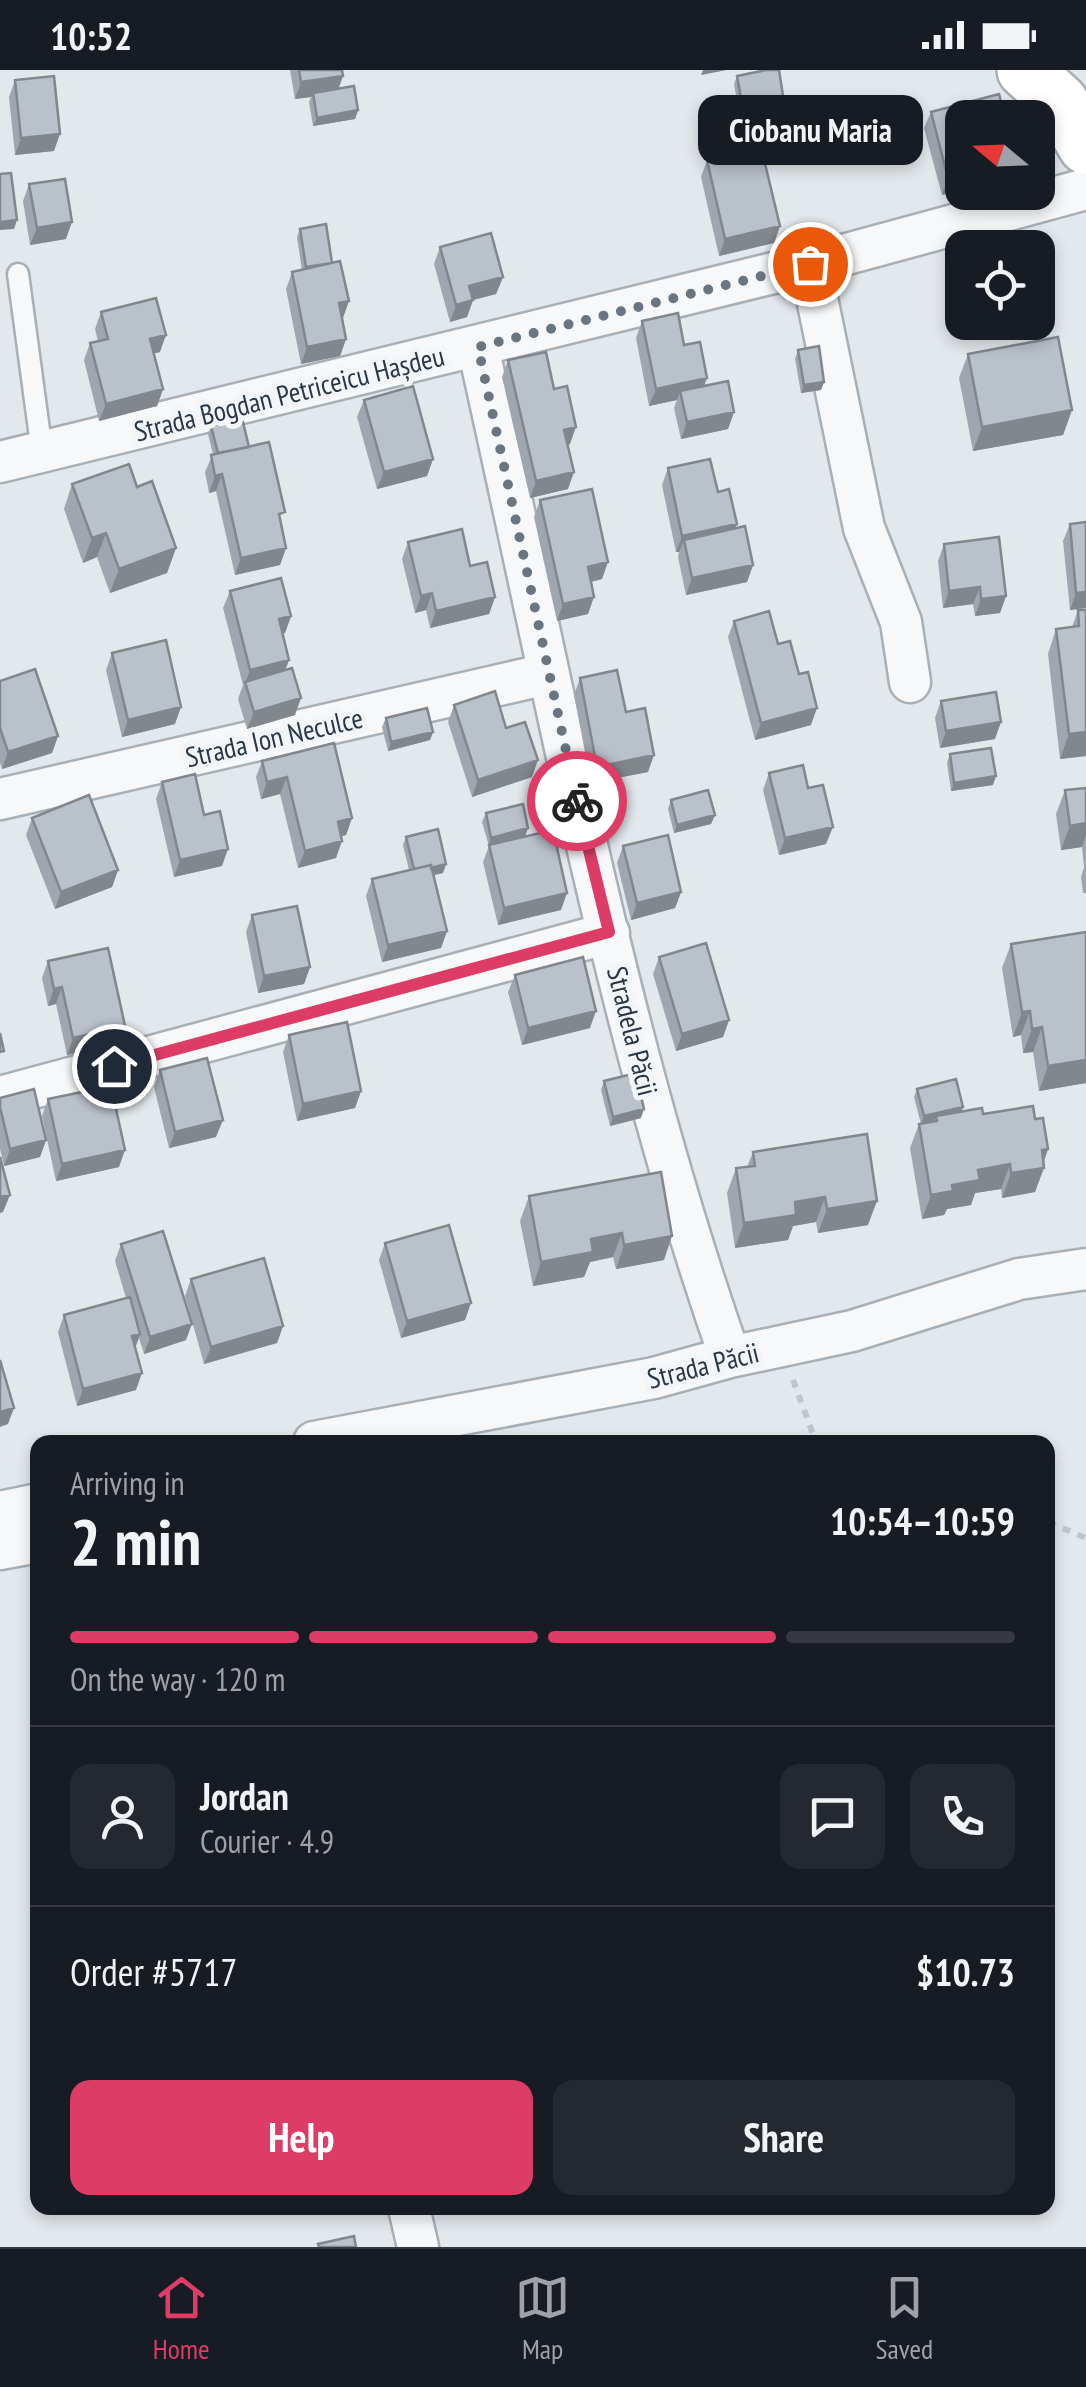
<!DOCTYPE html>
<meta charset="utf-8">
<style>
:root{--surface:#171b24;--page:#242831;--text:#f1f3f6;--muted:#9ea1a6;--line:#363941;--accent:#dd3c66}
body{margin:0;font-family:"PT Sans Narrow",sans-serif;background:var(--page);color:var(--text);height:100vh;display:flex;flex-direction:column;font-size:38px;white-space:nowrap}
*{box-sizing:border-box;margin:0}
p{font-size:32px;color:var(--muted)}
.icon{flex:none;width:55px;height:55px;fill:none;stroke:currentColor;stroke-width:2;stroke-linecap:round;stroke-linejoin:round}
.map{position:relative;flex:1;overflow:hidden}
.drawer{position:absolute;left:30px;top:1365px;width:1025px;height:780px;display:flex;flex-direction:column;background:var(--surface);border-radius:20px;box-shadow:0 5px 15px #0003}
.drawer>*{flex:none}
.needle{width:65px;rotate:289deg}
.fabs{position:absolute;left:945px;top:30px;display:grid;gap:20px}
.fabs a{display:grid;place-items:center;width:110px;height:110px;border-radius:20px;background:var(--surface);box-shadow:0 5px 15px #0003;font-size:50px}
.pin{position:absolute;display:grid;place-items:center;width:85px;height:85px;color:#fff;margin:-42px;border:5px solid #fff;border-radius:50%;box-shadow:0 2px 10px #0007}
.courier{position:absolute;display:grid;place-items:center;width:100px;height:100px;margin:-50px;border:8px solid #dd3c66;border-radius:50%;background:#fff;color:#222;box-shadow:0 2px 12px #0007}
.bubble{position:absolute;height:70px;border-radius:20px;background:var(--surface);box-shadow:0 5px 15px #0003;font-size:32px;font-weight:600;line-height:70px;text-align:center}
.head em{font-style:normal;font-weight:600}
.head div{display:flex;flex-direction:column-reverse}
.head{display:flex;align-items:center;justify-content:space-between;height:170px;padding:0 40px}
h1{font-size:65px;font-weight:600;line-height:75px}
.bar{display:grid;grid-template-columns:repeat(4,1fr);gap:15px 10px;align-content:center;height:120px;padding:0 40px}
.bar i{height:12px;border-radius:8px;background:var(--line)}
.bar .current{background:var(--accent)}
.bar p{grid-column:span 4}
.line{display:flex;align-items:center;gap:25px;padding:0 40px;border-top:2px solid var(--line)}
.line div{flex:1}
.round{display:grid;place-items:center;flex:none;width:105px;height:105px;border-radius:20px;background:var(--page)}
.action{display:flex;gap:20px;margin-top:auto;padding:20px 40px}
.action a{flex:1;height:115px;border-radius:20px;background:var(--accent);color:#fff;font-size:40px;font-weight:600;line-height:115px;text-align:center}
.action a+a{background:var(--page);color:var(--text)}
.status{display:flex;justify-content:space-between;align-items:center;height:70px;padding:0 50px;background:var(--surface);direction:ltr}
.status svg{height:28px;fill:currentColor}
.menu{display:flex;justify-content:space-around;align-items:center;height:140px;border-top:2px solid var(--line);background:var(--surface);font-size:28px;color:var(--muted)}
.menu a{display:grid;justify-items:center;gap:5px}
.menu .current{color:var(--accent)}
.map>svg:first-child{display:block}
.lines{fill:none;stroke-linecap:round;stroke-linejoin:round}
.lane-casing{stroke:#a7afb7;stroke-width:25}
.street-casing{stroke:#a7afb7;stroke-width:45}
.secondary-casing{stroke:#a7afb7;stroke-width:60}
.path{stroke:#c0c6cb;stroke-width:6;stroke-dasharray:8 8;stroke-linecap:butt}
.lane{stroke:#f6f8fa;stroke-width:20}
.street{stroke:#f6f8fa;stroke-width:40}
.secondary{stroke:#fff;stroke-width:55}
.wall{fill:#9fa6af}
.shaded-wall{fill:#82878e}
.building{fill:#b9c1cb;stroke:#82878e;stroke-width:2.5}
.done{stroke:#697581;stroke-width:10;stroke-dasharray:0 18}
.route{stroke:#dd3c66;stroke-width:12}
.labels{text-anchor:middle;dominant-baseline:central;stroke-width:10;stroke-linejoin:round;paint-order:stroke}
.street-label{font-size:28px;fill:#283747;stroke:#f3f6f9}
</style>
<div class="status"><b>10:52</b><svg viewBox="0 0 49 12"><path d="M0 12V9h3v3zM5 12V6h3v6zM10 12V3h3v9zM15 12V0h3v12zM26 1h20v11H26zM47 4h2v5h-2z"/></svg></div>
<div class="map">
<svg width="1086" height="2177" viewBox="0 0 1086 2177">
<rect width="100%" height="100%" fill="#e3e8ec"/>
<g class="lines">
<g class="lane-casing">
<path id="lane" d="M18,204l24,178"/>
</g>
<g class="street-casing">
<path id="street" d="M810,194l54,264 37,94 9,60
M478,277c76,338 137,682 252,1010
M0,392l810,-198 276,-75
M0,729l547,-125
M0,1027l609,-164
M314,1372l340,-64 76,-21 122,-26 167,-52 67,-10
M0,1442l38,-8
M0,1479l38,-7
M409,2138l9,39"/>
</g>
<g class="secondary-casing">
<path id="secondary" d="M1025,0l35,32 26,44"/>
</g>
<path class="path" d="M793,1310l21,57 6,5
M1048,1452l38,16"/>
<use href="#lane" class="lane"/>
<use href="#street" class="street"/>
<use href="#secondary" class="secondary"/>
</g>
<path class="wall" d="M290,0h52l1,6 -5,13 20,21 -3,9 -42,7 -4,-24 2,-5 -16,2z
M737,6l46,20 -3,8 -41,8 -5,-28z
M15,10l39,71 -39,4 -6,-58z
M931,42l31,77 -20,6 -18,-67z
M707,90l73,66 -6,17 -55,13 -18,-79z
M29,114l37,55 -36,6 -7,-44z
M300,159l43,89 3,21 -6,17 -39,8 -15,-75 6,-17 10,-2 -5,-33z
M440,177l63,30 -7,17 -23,6 -6,17 -17,5 -16,-58z
M101,242l59,40 -6,1 9,36 -6,17 -58,15 -15,-61 6,-17 8,-2 -3,-12z
M642,251l42,24 20,41 30,26 -6,17 -47,10 -7,-31 3,-8 -28,6 -13,-68z
M798,280l26,32 -3,8 -20,3 -6,-34z
M968,284l104,56 -9,25 -90,16 -14,-73z
M508,290l46,29 16,55 -2,1v44l-38,9 -28,-121z
M364,330l69,59 -6,17 -50,13 -20,-72z
M211,356l38,21 32,76 5,25 -6,17 -45,10 -19,-84 -7,2 -4,-21 8,-18 -5,-20z
M668,398l50,24 35,73 -6,17 -61,13 -8,-38 1,-5h-3l-14,-67z
M72,414l65,3 39,61 -9,25 -57,20 -13,-36 -14,6 -19,-54z
M540,430l62,79 -11,3 -3,32 -31,7 -23,-104z
M1070,454l16,84 -16,2 -7,-69z
M408,472l62,24 25,31 -6,17 -59,14 -4,-18 -11,3 -13,-54z
M944,474l62,52 -6,17 -25,3 -2,-12 -30,4 -5,-47z
M230,521l61,25 -6,17 -3,1 7,26 -4,10 10,45 -48,14 -9,-30 5,-14 -20,-77z
M1078,540h8v146l-26,3 -12,-105 8,-25 16,-2z
M734,551l44,23 33,81 -56,15 -27,-103z
M112,583l63,71 -53,13 -16,-67z
M580,608l46,34 22,60 -57,11 -17,-88z
M0,611l58,55 -6,17 -50,16 -2,-6z
M941,631l54,38 -55,9 -5,-30z
M454,635l52,23 26,49 -60,20 -24,-75z
M386,648l47,14 -3,8 -42,11 -6,-24z
M950,684l43,31 -42,6 -4,-28z
M262,691l90,57 -6,17 -5,1 -5,22 -38,10 -18,-74 -19,5 -5,-22z
M769,703l57,71 -47,11 -16,-65z
M162,712l42,33 18,51 -48,11 -18,-78z
M1086,718v105h-3l-2,-16 3,-10 -2,-20 -21,3 -5,-36 9,-24z
M671,730l44,15 -4,9 -37,9 -6,-24z
M486,743l40,23 35,74 -63,15 -15,-63 6,-16 -7,-24z
M32,748l86,52 -6,17 -57,22 -29,-74z
M406,767l40,27 -3,9 -10,2 14,56 -6,17 -59,14 -16,-66 6,-17 37,-9 -6,-25z
M623,776l58,46 -6,16 -44,12 -14,-57z
M252,845l58,52 -6,17 -46,9 -12,-61z
M1086,862v151l-47,8 -6,-39 -10,1 -2,-18 -8,2 -11,-69 9,-24z
M659,887l70,63 -6,17 -47,14 -23,-77z
M48,891l71,82 -52,12 -11,-51 -8,2 -6,-28z
M515,905l75,53 -68,17 -14,-53z
M289,965l72,56 -6,17 -58,13 -14,-69z
M160,1000l56,67 -47,11 -15,-61z
M604,1011l37,37 -31,8 -9,-36z
M917,1019l44,23 74,7 13,30 -13,43 -33,6 -1,-9 -26,4 -4,12 -24,4 -3,6 -22,4 -12,-71 9,-24h2l-7,-27z
M0,1028l46,42 -6,17 -36,9 -4,-17z
M48,1029l71,68 -63,14 -14,-65z
M753,1082l115,73 -50,8 -2,-11 -23,4 -5,14 -53,8 -8,-55 9,-25 11,-1z
M661,1102l3,88 -48,9 -3,-12 -23,5 -6,15 -51,9 -13,-65 9,-25z
M385,1173l80,77 -64,18 -22,-78z
M121,1174l65,96 -42,14 -5,-16 -4,10 1,42 -59,16 -19,-74 6,-17 62,-17 -11,-37z
M191,1209l92,47 -6,17 -73,21 -19,-68z"/>
<path class="shaded-wall" d="M703,0h24l-26,5z
M343,6l-6,17h-24l-2,4 -16,2 6,-17z
M783,26l-3,8 -41,8 3,-9z
M358,40l-3,9 -42,7 4,-8z
M60,64l-6,17 -39,4 6,-17z
M962,104v15l-20,6 6,-17z
M17,150l-3,9 -14,1v-8z
M72,152l-6,17 -36,6 7,-17z
M780,156l-6,17 -55,13 6,-17z
M503,207l-7,17 -23,6 -6,17 -17,5 6,-17 13,-19z
M349,231l-6,17 -10,2 6,-17z
M166,265l-6,17 -16,4 6,-17z
M346,269l-6,17 -39,8 6,-17z
M707,308l-6,17 -21,-4 -3,9 -28,6 7,-17z
M824,312l-3,8 -20,3 3,-8z
M163,319l-6,17 -58,15 7,-17z
M1072,340l-9,25 -90,16 9,-24z
M734,342l-6,17 -47,10 6,-17z
M576,357l-6,17 -12,3 6,-17z
M433,389l-6,17 -50,13 7,-17z
M574,402l-6,17 -38,9 6,-17z
M222,404l-6,17 -7,2 6,-17z
M737,454l-6,16h-47l-5,12h-3l6,-16z
M106,463l-9,24 -14,6 9,-25z
M176,478l-9,25 -57,20 9,-24z
M286,478l-6,17 -45,10 6,-17z
M608,492l-6,17 -20,5 6,-17z
M753,495l-6,17 -61,13 6,-17z
M980,517l-7,17 -30,4 6,-17z
M1086,522v16l-16,2 6,-17z
M432,523l-6,17 -11,3 6,-17z
M1006,526l-6,17 -25,3 6,-17z
M495,527l-6,17 -59,14 6,-17z
M594,527l-6,17 -31,7 6,-17z
M291,546l-6,17 -13,3 7,-17z
M289,590l-6,16 -38,7 5,-13z
M301,628l-6,17 -48,14 7,-17z
M181,637l-6,17 -53,13 6,-17z
M817,638l-6,17 -56,15 6,-17z
M1001,652l-6,17 -55,9 6,-17z
M433,662l-3,8 -42,11 3,-9z
M1086,662v24l-26,3 9,-25z
M58,666l-6,17 -50,16 6,-17z
M654,685l-6,17 -57,11 6,-16z
M538,690l-6,17 -60,20 6,-17z
M996,706l-3,9 -42,6 3,-8z
M287,707l-7,17 -19,5 6,-17z
M715,745l-4,9 -37,9 3,-8z
M352,748l-6,17 -15,4 7,-17z
M1086,753v12l-4,12 -21,3 9,-24z
M833,757l-7,17 -47,11 6,-17z
M528,758l-3,9 -37,9 3,-8z
M342,771l-6,17 -38,10 7,-17z
M228,779l-6,17 -48,11 6,-17z
M446,794l-3,9 -32,7 3,-8z
M118,800l-6,17 -57,22 6,-17z
M681,822l-6,16 -44,12 6,-17z
M567,823l-6,17 -63,15 6,-17z
M447,861l-6,17 -59,14 6,-17z
M310,897l-6,17 -46,9 6,-17z
M62,917l-6,17 -8,2 6,-17z
M596,941l-6,17 -68,17 6,-17z
M1030,941l-9,24 -8,2 9,-25z
M729,950l-6,17 -47,14 6,-17z
M125,956l-6,17 -52,12 6,-17z
M1042,957l-9,25 -10,1 9,-24z
M1086,990v23l-47,8 9,-25z
M361,1021l-6,17 -58,13 6,-17z
M963,1037l-3,9h-24l-2,6 -13,3 3,-9z
M644,1039l-3,9 -31,8 3,-9z
M223,1050l-7,17 -47,11 6,-16z
M46,1070l-6,17 -36,9 6,-17z
M1048,1079l-7,19h3l-9,24 -33,6 9,-25 31,-23z
M125,1080l-6,17 -63,14 6,-17z
M1010,1094l-9,25 -26,4 -4,12 -24,4 -3,6 -22,4 9,-24 21,-10 26,-15z
M10,1125l-7,17 -3,1v-16z
M825,1127l-9,25 -23,4 -5,14 -53,8 9,-25 51,-21z
M877,1131l-9,24 -50,8 9,-24z
M622,1163l-9,24 -23,5 -6,15 -51,9 8,-24 50,-23z
M672,1166l-8,24 -48,9 8,-24z
M471,1233l-6,17 -64,18 6,-17z
M192,1254l-6,16 -42,14 6,-17z
M283,1256l-6,17 -73,21 7,-17z
M140,1264l-6,17 -2,-15z
M142,1303l-6,17 -59,16 6,-17z
M14,1338l-6,16 -8,3v-15z"/>
<path class="building" d="M299,0h43l1,6 -42,6z
M766,0h13l4,26 -41,7 -5,-27z
M54,6l6,58 -39,4 -6,-58z
M354,16l4,24 -41,8 -4,-25z
M999,24l6,24h-43v56l-14,4 -17,-66z
M761,77l19,79 -55,13 -18,-79z
M11,103l6,47 -17,2v-48z
M65,109l7,43 -35,6 -8,-44z
M326,154l6,39 -26,4 -6,-38z
M491,163l12,44 -34,9 4,14 -17,5 -16,-58z
M340,191l9,40 -10,2 7,36 -39,8 -15,-75z
M156,228l10,37 -16,4 13,50 -57,15 -16,-61 18,-4 -7,-27z
M678,243l6,32 16,-3 7,36 -51,11 -14,-68z
M1058,267l14,73 -90,17 -14,-73z
M819,276l5,36 -20,3 -6,-35z
M546,282l8,37 13,-3 9,41 -12,3 10,42 -38,9 -28,-121z
M728,311l6,31 -47,10 -7,-31z
M413,316l20,73 -49,13 -20,-72z
M242,348l7,29 -31,6 -7,-27z
M269,372l16,70 -6,2 7,34 -45,10 -19,-84 -7,2 -4,-21z
M710,389l8,33 11,-3 8,35 -55,12 -14,-68z
M129,394l8,23 15,-6 24,67 -57,21 -13,-36 -14,5 -20,-54z
M592,419l16,73 -20,5 6,30 -31,7 -23,-104z
M1086,452v70l-10,1 -6,-69z
M745,456l8,39 -61,13 -8,-38z
M462,459l8,37 17,-4 8,35 -59,14 -4,-18 -11,3 -13,-54z
M999,467l7,59 -25,3 -1,-12 -31,4 -5,-47z
M281,508l10,38 -12,3 10,41 -39,10 -20,-79z
M1078,540h8v122l-17,2 -13,-105 23,-3z
M769,541l9,33 12,-3 9,33 9,-2 9,36 -56,15 -27,-102z
M166,570l15,67 -53,13 -16,-67z
M292,598l9,30 -47,14 -9,-30z
M35,599l23,67 -50,16 -8,-24v-47z
M617,600l9,42 19,-4 9,47 -57,12 -17,-89z
M495,621l11,37 19,-6 13,38 -60,20 -24,-75z
M996,622l5,30 -55,9 -5,-30z
M427,638l6,24 -42,10 -5,-24z
M334,673l18,75 -14,4 4,19 -37,10 -18,-74 -20,5 -5,-21z
M991,678l5,28 -42,7 -4,-29z
M803,695l5,23 15,-3 10,42 -48,11 -16,-65z
M195,704l9,41 16,-4 8,38 -48,11 -18,-78z
M1086,718v35l-16,3 -5,-36z
M708,720l7,25 -38,10 -6,-25z
M89,725l29,75 -57,22 -29,-74z
M523,734l5,24 -37,10 -5,-25z
M438,759l8,35 -15,4v-3l-17,4 -8,-32z
M553,760l14,63 -63,15 -15,-63z
M668,765l13,57 -44,11 -14,-57z
M431,795l16,66 -59,14 -16,-66z
M297,836l13,61 -46,9 -12,-61z
M1086,862v128l-38,6 -6,-39 -10,2 -2,-18 -8,1 -11,-68z
M706,873l23,77 -47,14 -23,-77z
M108,878l17,78 -52,12 -11,-51 -8,2 -6,-28z
M583,887l13,54 -68,17 -13,-53z
M347,952l14,69 -58,13 -14,-69z
M0,963l4,18 -4,1z
M207,988l16,62 -48,12 -15,-62z
M636,1003l8,36 -31,8 -9,-36z
M956,1009l7,28 -39,9 -7,-27z
M111,1016l14,64 -63,14 -14,-65z
M34,1019l12,51 -36,9 -10,-42v-9z
M1033,1036l2,13 8,-1 5,31 -6,1 2,18 -33,5 -1,-9 -32,6 2,10 -28,5 1,6 -22,4 -12,-71 18,-3 -1,-5 46,-8 1,6z
M867,1064l10,67 -50,8 -2,-12 -30,5 1,13 -52,8 -8,-55 19,-2 -2,-14z
M0,1087l10,38 -10,2z
M661,1102l11,64 -48,9 -2,-12 -31,6 2,13 -52,10 -12,-66z
M449,1155l22,78 -64,18 -22,-78z
M163,1161l29,93 -42,13 -29,-93z
M264,1188l19,68 -72,21 -20,-68z
M130,1227l10,37 -8,2 10,37 -59,16 -19,-74z
M0,1290l14,48 -14,4z
M354,2166l2,11h-37l-1,-3z"/>
<g class="lines">
<path class="done" d="M577,731l-99,-454 332,-83"/>
<path class="route" d="M114,996l495,-134 -32,-131"/>
</g>
<g class="labels">
<g class="street-label">
<text transform="translate(289 323) rotate(-14)">Strada Bogdan Petriceicu Hașdeu</text>
<text transform="translate(274 667) rotate(-13)">Strada Ion Neculce</text>
<text transform="translate(633 961) rotate(76)">Stradela Păcii</text>
<text transform="translate(703 1295) rotate(-14)">Strada Păcii</text>
</g>
</g>
</svg>
<div class="fabs">
<a><svg class="needle" viewBox="-14 -14 28 28"><path d="M0-13l5 13h-10z" fill="#e53935"/><path d="M0 13l5-13h-10z" fill="#9ea1a6"/></svg></a>
<a><svg class="icon" aria-label="locate" viewBox="0 0 24 24"><circle cx="12" cy="12" r="6"/><path d="M12 2v4M12 18v4M2 12h4M18 12h4"/></svg></a>
</div>
<div class="pin" style="left:810px;top:194px;background:#ea580c"><svg class="icon" aria-label="bag" viewBox="0 0 24 24"><path d="M5 8h14l-1 12H6zM9 8a3 3 0 0 1 6 0"/></svg></div>
<div class="pin" style="left:114px;top:996px;background:#1f2937"><svg class="icon" aria-label="home" viewBox="0 0 24 24"><path d="M3 11l9-7 9 7M6 9v11h12V9"/></svg></div>
<div class="courier" style="left:577px;top:731px"><svg class="icon" aria-label="bike" viewBox="0 0 24 24"><circle cx="6" cy="16" r="4"/><circle cx="18" cy="16" r="4"/><path d="M6 16l4-8h5l3 8M10 8l3 8H6M13 5h3"/></svg></div>
<div class="bubble" style="left:698px;top:25px;width:225px">Ciobanu Maria</div>
<section class="drawer">
<div class="head"><div><h1>2 min</h1><p>Arriving in</p></div><em>10:54–10:59</em></div>
<div class="bar"><i class="current"></i><i class="current"></i><i class="current"></i><i></i><p>On the way · 120 m</p></div>
<div class="line" style="height:180px"><a class="round"><svg class="icon" aria-label="person" viewBox="0 0 24 24"><circle cx="12" cy="8" r="4"/><path d="M4 21q1-7 8-7t8 7"/></svg></a><div><b>Jordan</b><p>Courier · 4.9</p></div><a class="round"><svg class="icon" aria-label="chat" viewBox="0 0 24 24"><path d="M4 5h16v11H9l-5 4z"/></svg></a><a class="round"><svg class="icon" aria-label="phone" viewBox="0 0 24 24"><path d="M5 4h4l2 5-3 2q2 4 5 5l2-3 5 2v4C11 20 4 13 5 4z"/></svg></a></div>
<div class="line" style="height:130px"><div>Order #5717</div><b>$10.73</b></div>
<div class="action"><a>Help</a><a>Share</a></div>
</section>
</div>
<nav class="menu">
<a class="current"><svg class="icon" aria-label="home" viewBox="0 0 24 24"><path d="M3 11l9-7 9 7M6 9v11h12V9"/></svg>Home</a>
<a><svg class="icon" aria-label="map" viewBox="0 0 24 24"><path d="M3 6l6-2 6 2 6-2v14l-6 2-6-2-6 2zM9 4v14M15 6v14"/></svg>Map</a>
<a><svg class="icon" aria-label="saved" viewBox="0 0 24 24"><path d="M7 4h10v16l-5-4-5 4z"/></svg>Saved</a>
</nav>
